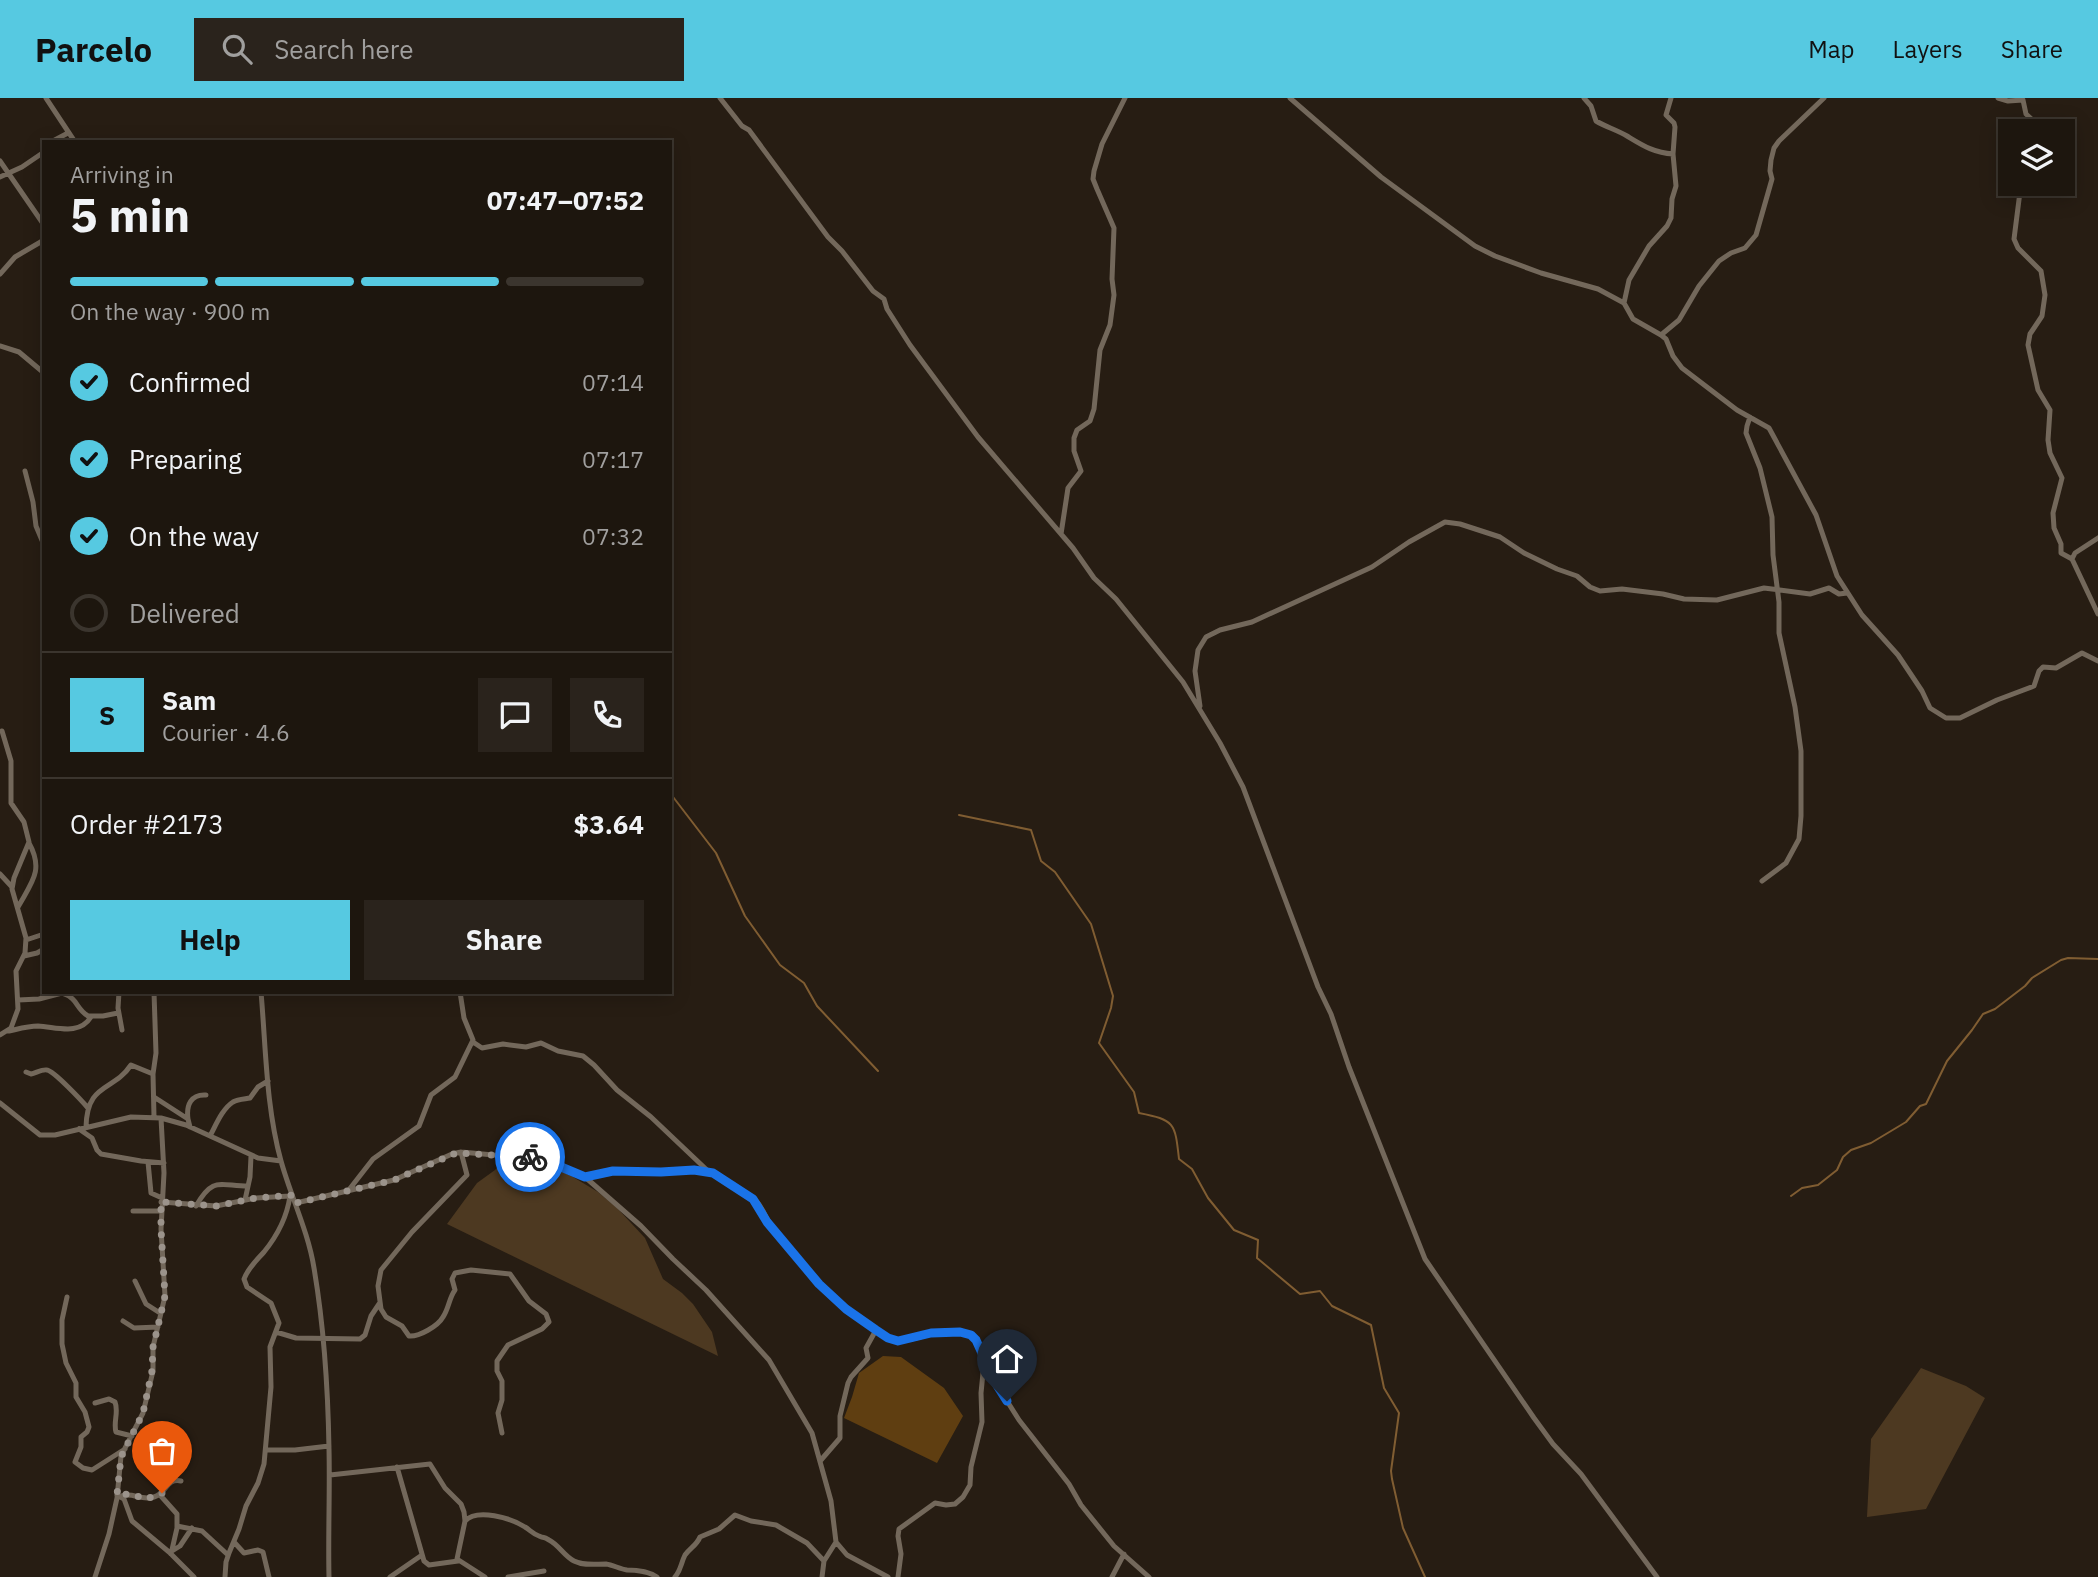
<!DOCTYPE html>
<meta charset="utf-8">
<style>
:root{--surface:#1d160e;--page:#2a231c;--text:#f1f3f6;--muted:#a09f9e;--line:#3b352e;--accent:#56c9e1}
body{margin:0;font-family:"IBM Plex Sans",sans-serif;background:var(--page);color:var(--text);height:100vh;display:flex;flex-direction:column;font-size:26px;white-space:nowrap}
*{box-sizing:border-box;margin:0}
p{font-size:23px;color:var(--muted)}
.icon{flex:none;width:38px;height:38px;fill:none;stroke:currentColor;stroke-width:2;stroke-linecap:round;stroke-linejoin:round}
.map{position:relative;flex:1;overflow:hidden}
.drawer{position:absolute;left:42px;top:42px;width:630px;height:854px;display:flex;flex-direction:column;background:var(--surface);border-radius:0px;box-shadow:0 4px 18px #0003,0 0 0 2px var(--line)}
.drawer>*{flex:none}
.buttons{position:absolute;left:1998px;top:21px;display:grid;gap:14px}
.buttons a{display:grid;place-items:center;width:77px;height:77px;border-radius:0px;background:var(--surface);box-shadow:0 4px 18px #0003,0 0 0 2px var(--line);font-size:35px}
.pin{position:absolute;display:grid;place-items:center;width:60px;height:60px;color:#fff;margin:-72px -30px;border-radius:50% 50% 50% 0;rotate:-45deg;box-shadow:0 0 7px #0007}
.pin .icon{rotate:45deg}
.courier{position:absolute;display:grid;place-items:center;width:70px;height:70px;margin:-35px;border:5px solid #1a73e8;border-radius:50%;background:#fff;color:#222;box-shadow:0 2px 9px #0007}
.overview em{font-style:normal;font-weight:700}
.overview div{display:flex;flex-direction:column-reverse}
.overview{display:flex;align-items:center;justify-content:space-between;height:119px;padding:0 28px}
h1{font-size:46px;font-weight:700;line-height:52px}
.bar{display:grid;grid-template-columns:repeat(4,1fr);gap:10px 7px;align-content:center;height:84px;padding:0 28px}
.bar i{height:9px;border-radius:5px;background:var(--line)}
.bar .active{background:var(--accent)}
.bar p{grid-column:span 4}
.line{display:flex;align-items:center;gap:18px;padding:0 28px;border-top:2px solid var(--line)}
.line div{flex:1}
.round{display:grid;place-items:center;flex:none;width:74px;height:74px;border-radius:0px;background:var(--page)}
ol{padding:0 28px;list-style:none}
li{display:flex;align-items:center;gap:21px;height:77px}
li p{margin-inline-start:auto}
li .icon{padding:7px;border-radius:50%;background:var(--accent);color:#111;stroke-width:4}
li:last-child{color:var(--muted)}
li i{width:38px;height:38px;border:4px solid var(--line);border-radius:50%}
.button{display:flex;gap:14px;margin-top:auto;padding:14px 28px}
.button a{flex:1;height:80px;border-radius:0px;background:var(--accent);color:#111;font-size:28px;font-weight:700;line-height:80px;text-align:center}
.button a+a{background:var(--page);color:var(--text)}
header{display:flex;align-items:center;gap:42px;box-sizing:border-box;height:98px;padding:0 35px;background:var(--accent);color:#111}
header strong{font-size:33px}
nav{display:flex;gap:38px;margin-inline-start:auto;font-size:24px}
.search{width:490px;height:63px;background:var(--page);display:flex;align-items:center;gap:18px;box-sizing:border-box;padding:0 24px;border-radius:0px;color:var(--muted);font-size:26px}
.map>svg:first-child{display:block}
.green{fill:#4d3921}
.forest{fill:#5f3e11}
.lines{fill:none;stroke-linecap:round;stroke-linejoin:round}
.stream{stroke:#805d32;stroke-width:2}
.minor{stroke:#73685b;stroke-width:5}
.done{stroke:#9b938b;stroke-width:7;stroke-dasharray:0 12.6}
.route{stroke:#1a73e8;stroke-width:9}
</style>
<header>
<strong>Parcelo</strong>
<div class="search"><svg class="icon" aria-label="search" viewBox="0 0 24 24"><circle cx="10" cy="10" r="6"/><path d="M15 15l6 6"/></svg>Search here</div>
<nav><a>Map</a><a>Layers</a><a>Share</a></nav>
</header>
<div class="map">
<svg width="2098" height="1479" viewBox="0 0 2098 1479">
<rect width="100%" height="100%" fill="#271d13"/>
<path class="green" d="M513,1050l60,29 25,15 19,16 28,30 18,41 19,14 11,11 19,28 6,24 -271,-132 30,-41 18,-13z
M1921,1270l45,18 19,12 -59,111 -59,8 4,-78z"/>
<path class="forest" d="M883,1258l18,1 43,31 19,28 -26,47 -93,-45 8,-21 7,-24z"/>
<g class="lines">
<path class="stream" d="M670,695l46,60 29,63 35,49 24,18 13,23 61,65
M959,717l72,15 10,31 14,11 36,52 22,72 -2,12 -12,35 35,49 5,21c36,7 36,10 40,46l13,10 16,29 26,32 24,10 -1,18 43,36 20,-3 12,15 39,19 13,63 15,25 -8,58 1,8 11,49 22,49
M1791,1098l11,-8 16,-3 19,-15 6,-13 8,-7 20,-7 35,-21 14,-16 6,-2 21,-43 25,-31 11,-16 12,-5 30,-23 7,-8 29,-18 7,-2 30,1"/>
<path class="minor" d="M46,0l29,44
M720,0l22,28 7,4 79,107 14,14 31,40 11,8 3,10 23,36 68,92 95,111 21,30 22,21 67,83 37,61 23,44 75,200 13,27 18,53 76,192 109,159 19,26 28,30 76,103
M1290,0l91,79 94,69 20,10 46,17 57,16 26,14 9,16 28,16 5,4 7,17 9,12 55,42 32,18 47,87 21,61 25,39 36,40 24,36 8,17 16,10h14l37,-18 37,-14 5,-15 4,-4 13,1 26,-15 16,8
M1584,0l7,8 5,15c10,6 21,9 31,15 15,9 27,17 46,18
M1998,0l10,3 15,-1 3,14 18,17
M51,44l17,-9
M0,63l44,64
M0,79l22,-10 22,-15
M2021,86l-7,55 4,9 23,23 4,24 -3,21 -12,18 -2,11 10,45 12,20 -2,30 2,13 12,25 -9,35 1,15 7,16v9l11,6
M0,176l15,-17 29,-17
M1624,205l5,-23 20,-34 18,-20 4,-8 1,-19 4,-13 -3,-32 2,-27 -1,-4 -8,-8 5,-17
M1661,237l18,-15 20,-34 20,-25 12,-8 14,-5 11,-13 16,-56 -2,-8 1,-11 3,-12 5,-7 45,-43
M0,248l19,6 25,21
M1750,319l-3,9 -1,7 14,35 12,49 1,38 6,47v31l16,74 6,44v65l-2,23 -13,24 -24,18
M25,373l8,31 3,24 8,19
M1061,436l7,-46 13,-17 -7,-20v-13l3,-8 13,-9 4,-12 6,-59 10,-25 4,-30 -2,-16 2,-51 -17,-39 -4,-10 1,-8 8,-27 23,-46
M2098,440l-23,15 -3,6 26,55
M1200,608l-5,-35 3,-21 8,-13 14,-7 32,-8 120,-55 37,-25 36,-20 15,2 40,13 24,16 33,16 20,7 13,11 10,4 22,-2 41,5 21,5 33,1 47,-12 46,6 19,-6 10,6 8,-1
M0,776l12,13
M18,809c14,-25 26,-37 11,-64
M26,842l18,-6
M24,858l13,-3 7,-4
M119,894l-1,16 4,22
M154,894l2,61 -3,21 1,43
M261,894c5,57 5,115 20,169 10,36 27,70 33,107 10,59 14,121 15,181 1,43 -1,85 0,128
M97,895v-1
M18,902l21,-1 23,-6c17,6 13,15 26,23h15l15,-3
M9,933c9,-2 19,-5 29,-5 19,1 41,10 53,-9
M0,937l11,-7 7,-19 -2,-38 9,-18 1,-15 -14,-49 2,-11 15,-36 -5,-20 -13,-19v-42l-9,-30
M473,944l9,6 21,-4 23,3 15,-4 17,8 25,5 11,9 23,25 34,27 58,55
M26,974l5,2c5,-1 11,-5 16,-4 7,1 35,31 41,38
M154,999l34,22 2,8
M0,1005l40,32h15l76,-18 30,1 25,7 72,33 23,3
M188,1021c-2,-14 3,-25 18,-24
M86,1029c1,-45 27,-35 45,-62l22,9
M79,1031l13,9 5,12 4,4 40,7 23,2
M210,1038c6,-11 12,-27 23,-34 5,-3 12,-3 17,-4l8,-11 10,-6
M461,1054l6,23 -55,57 -31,38 -3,16 3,23 5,8 16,9 7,10c10,1 29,-10 34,-19 6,-9 6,-19 12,-27l-3,-11 3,-6 16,-3 39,4 19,27 17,13 3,8 -7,7 -34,16 -11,16v10l5,10v19l-4,13 4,20
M148,1064l3,31 11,5
M585,1079c25,-7 49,-5 74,-5 17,0 36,-6 53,1 9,4 39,22 45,29 8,9 11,22 19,32 30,36 70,84 113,104 24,11 62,-23 87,2l19,42 24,38 50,64 12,21 33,41 35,31
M348,1093l25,-32 46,-33 12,-31 24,-18 18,-37 -9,-22 -4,-26
M245,1102l5,-23 1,-21
M161,1104l55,4 40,-8 34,-2
M296,1105l98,-23 58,-26 9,-2 76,7 48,18 56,49 32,33 33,31 63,70 43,73 19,68 5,41 11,13 41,22
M196,1108c17,-30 24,-20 52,-20
M133,1113h28
M135,1183l11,23 14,9
M67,1199l-5,23v24l4,19 10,20v14l9,15 4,15 -2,5 -6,5v10l-6,15 8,6 9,2 33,-21
M123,1223l11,7 24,-1
M276,1234l20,6 64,1 5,-4 6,-19 8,-12
M95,1305l14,-4 6,3c4,10 -2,20 1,30l16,4
M266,1352h29l34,-4
M821,1362l19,-22v-22l8,-33 3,-6 17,-19 -2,-10 10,-18
M397,1369l27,94 5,4 29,-4
M330,1377l100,-11 15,24 16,16 3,8 1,9 -8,38 28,18
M117,1397l7,4 8,22 37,31 25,25
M160,1397l17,19v14l-6,26
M121,1398c12,-4 20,5 33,1 13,-4 12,-19 27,-16
M465,1423c12,-13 46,-3 60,6 5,3 8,7 14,9 7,3 3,0 10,4 10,5 15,16 25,21 10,5 21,3 32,3 7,1 14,5 21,6 10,0 21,1 30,7
M177,1428l25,5 26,24
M234,1444l10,11 14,-3 5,2 6,25
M172,1453l8,-5 12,-18
M95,1479l14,-43 8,-36 4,-42 22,-43 10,-42v-24l12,-51 -4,-67 3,-56 -3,-55
M225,1479l1,-15 3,-9 10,-24 7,-23 12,-23 6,-19 7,-77 -1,-40 9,-24 -8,-20 -24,-16 -3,-8c4,-11 12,-18 20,-27 13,-16 23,-35 26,-56
M390,1479l32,-22
M508,1479l36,-6
M675,1479c6,-7 6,-14 10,-22 5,-7 12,-10 15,-18l19,-8 16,-14 16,6 25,4 31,18 17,18
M822,1479l2,-16 12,-19
M898,1479l3,-23 -3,-18 1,-7 36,-26 11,2 9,-1 8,-7 7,-12 1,-18 11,-45 -1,-29 3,-30
M1112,1479l12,-23"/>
</g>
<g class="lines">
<path class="done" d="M162,1395l-16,6 -16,-5 -13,1 4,-38 22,-44 9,-42 1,-24 12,-51 -4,-67v-27l55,4 40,-8 37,-3 3,8 98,-23 62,-27 74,4"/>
<path class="route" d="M530,1059l24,7 31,13 28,-6 48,1 33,-2 19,3 40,26 14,23 52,62 27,25 30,21 12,8 10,3 33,-8 29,-1 11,3 5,5 19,42 12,19"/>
</g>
</svg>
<div class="buttons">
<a><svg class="icon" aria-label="layers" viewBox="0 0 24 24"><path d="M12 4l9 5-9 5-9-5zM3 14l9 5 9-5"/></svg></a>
</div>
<div class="pin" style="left:162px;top:1395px;background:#ea580c"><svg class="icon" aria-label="bag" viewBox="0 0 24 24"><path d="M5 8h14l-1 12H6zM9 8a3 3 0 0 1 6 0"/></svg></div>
<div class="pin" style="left:1007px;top:1303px;background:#1f2937"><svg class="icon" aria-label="home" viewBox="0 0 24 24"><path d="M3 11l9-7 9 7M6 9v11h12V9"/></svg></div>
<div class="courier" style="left:530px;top:1059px"><svg class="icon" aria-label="bike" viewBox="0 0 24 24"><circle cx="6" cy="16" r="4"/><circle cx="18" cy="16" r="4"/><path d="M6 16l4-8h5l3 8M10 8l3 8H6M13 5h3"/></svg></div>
<section class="drawer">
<div class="overview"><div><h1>5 min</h1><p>Arriving in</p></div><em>07:47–07:52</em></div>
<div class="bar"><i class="active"></i><i class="active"></i><i class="active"></i><i></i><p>On the way · 900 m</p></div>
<ol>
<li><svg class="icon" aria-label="check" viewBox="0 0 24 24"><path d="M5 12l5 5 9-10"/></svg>Confirmed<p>07:14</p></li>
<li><svg class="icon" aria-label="check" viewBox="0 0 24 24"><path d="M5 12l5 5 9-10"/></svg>Preparing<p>07:17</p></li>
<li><svg class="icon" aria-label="check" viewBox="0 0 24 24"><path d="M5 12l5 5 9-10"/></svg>On the way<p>07:32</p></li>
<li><i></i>Delivered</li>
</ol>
<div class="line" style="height:126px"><b class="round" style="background:var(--accent);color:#111">S</b><div><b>Sam</b><p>Courier · 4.6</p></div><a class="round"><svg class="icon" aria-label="chat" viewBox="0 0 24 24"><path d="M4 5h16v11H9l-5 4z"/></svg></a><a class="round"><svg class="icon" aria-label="phone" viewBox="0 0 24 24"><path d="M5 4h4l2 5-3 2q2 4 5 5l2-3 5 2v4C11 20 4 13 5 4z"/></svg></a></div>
<div class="line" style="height:91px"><div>Order #2173</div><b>$3.64</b></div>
<div class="button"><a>Help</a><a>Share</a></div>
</section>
</div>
